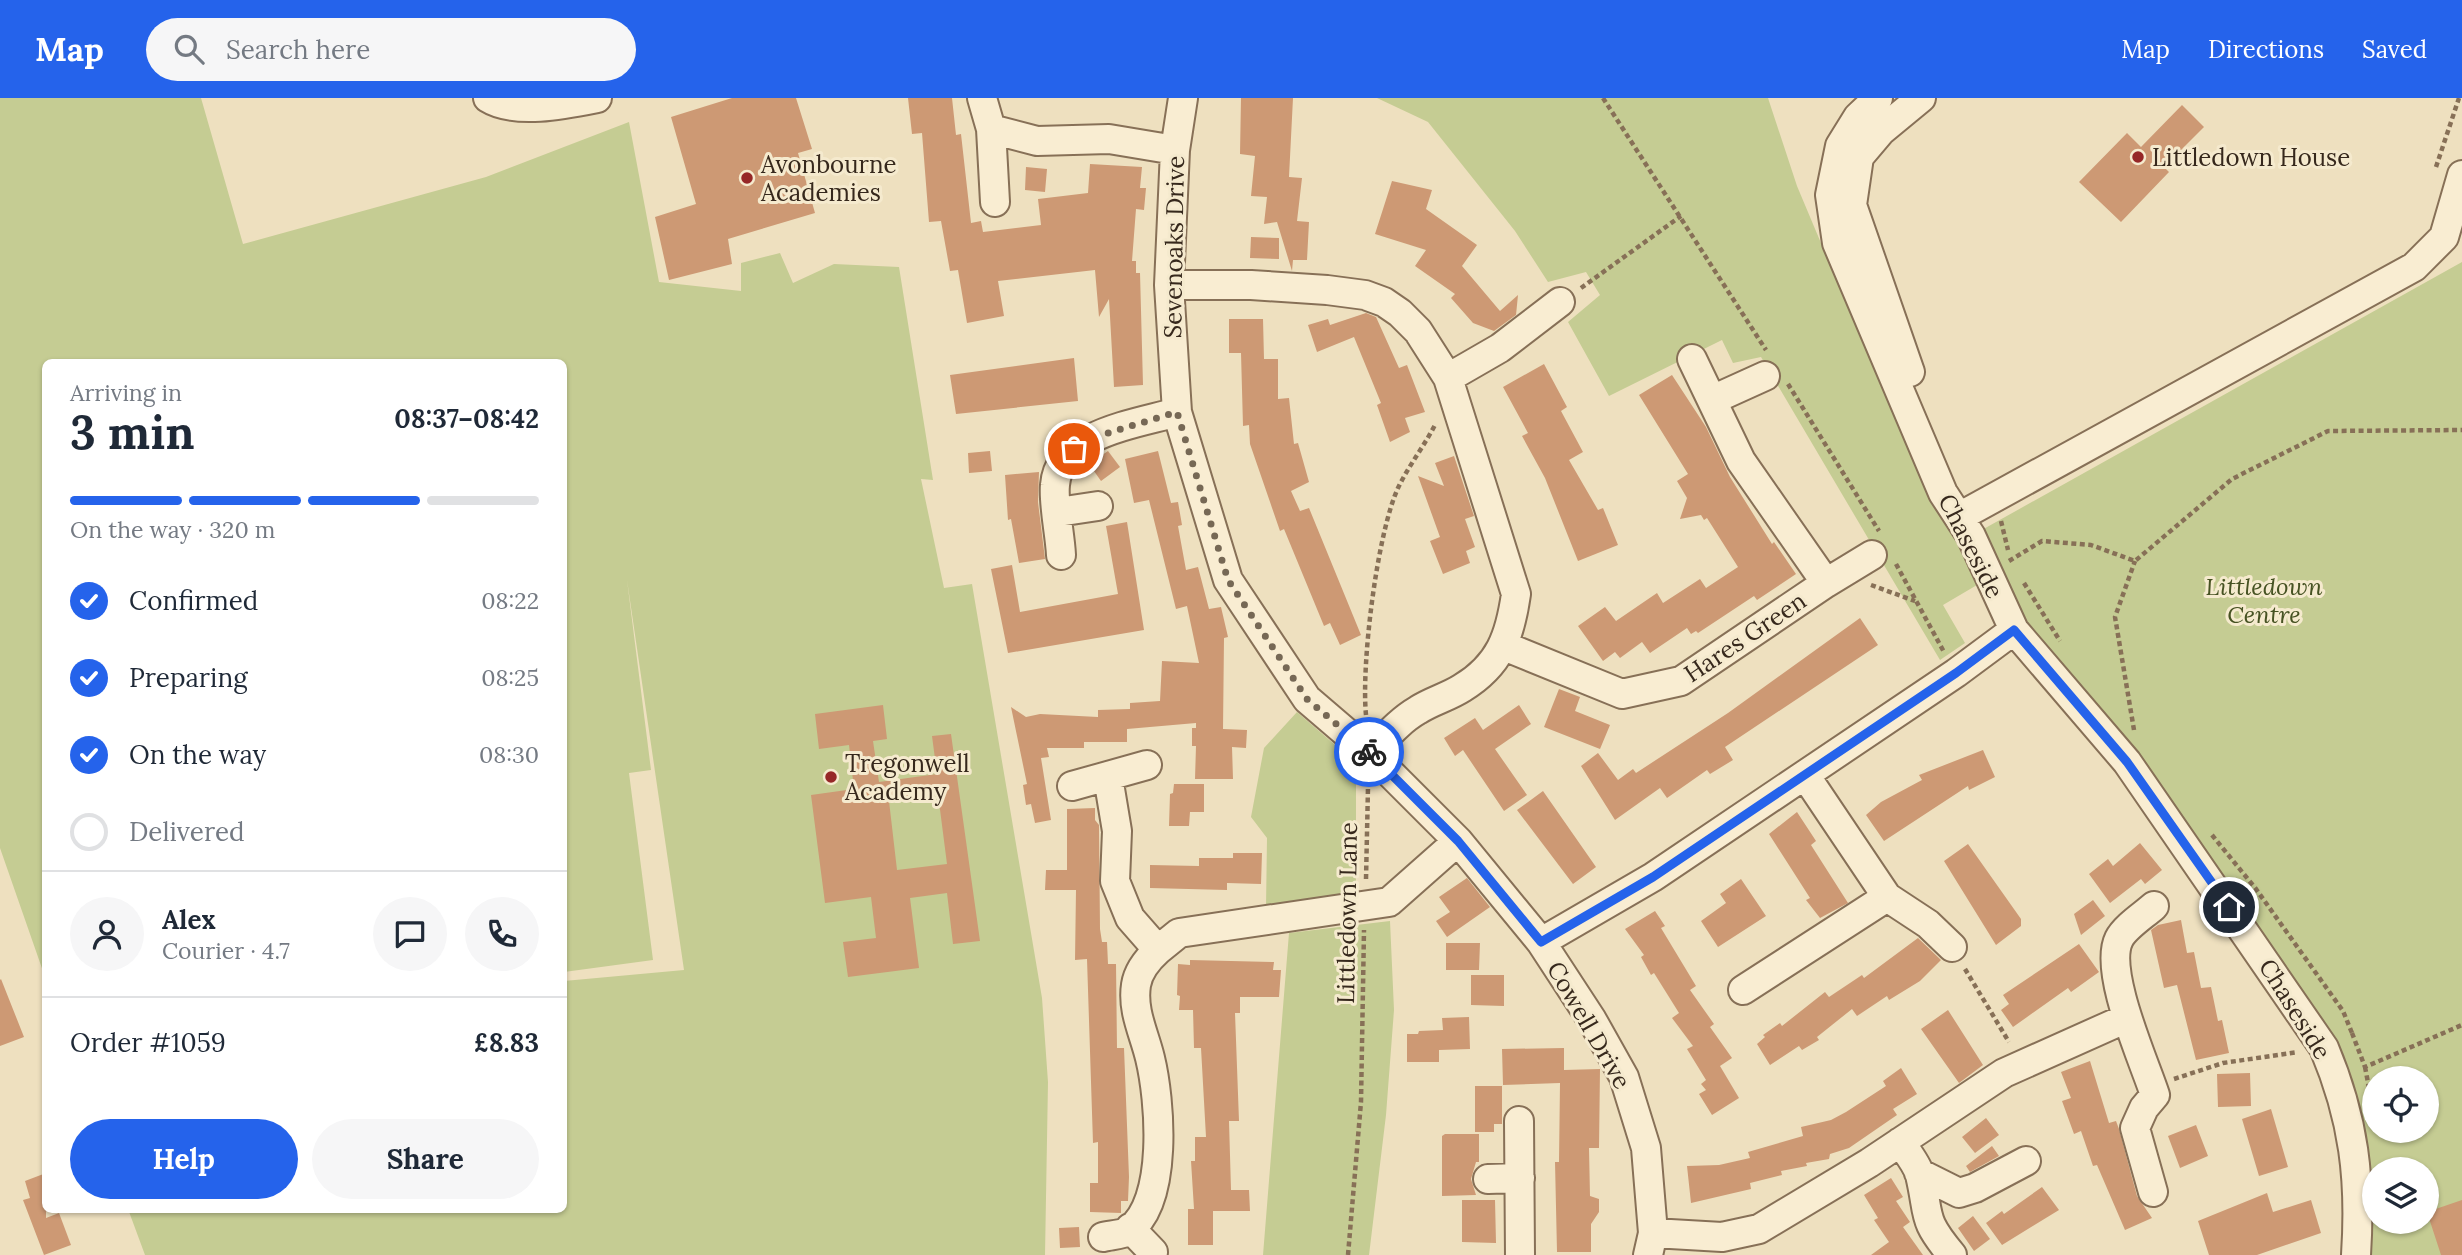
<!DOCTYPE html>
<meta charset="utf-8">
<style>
:root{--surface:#fff;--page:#f6f6f7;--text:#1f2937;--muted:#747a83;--line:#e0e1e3;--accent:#2563eb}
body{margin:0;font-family:Lora,serif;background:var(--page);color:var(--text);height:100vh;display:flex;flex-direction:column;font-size:26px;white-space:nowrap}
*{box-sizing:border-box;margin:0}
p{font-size:23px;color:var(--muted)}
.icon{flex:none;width:38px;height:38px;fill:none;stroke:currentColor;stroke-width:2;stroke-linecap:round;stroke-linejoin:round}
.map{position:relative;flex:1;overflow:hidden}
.details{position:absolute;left:42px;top:261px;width:525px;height:854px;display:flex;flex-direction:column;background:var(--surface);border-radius:10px;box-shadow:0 2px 5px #0004}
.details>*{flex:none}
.fabs{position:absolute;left:2362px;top:968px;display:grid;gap:14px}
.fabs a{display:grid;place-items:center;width:77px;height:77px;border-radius:50%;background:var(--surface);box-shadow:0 2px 5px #0004;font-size:35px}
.pin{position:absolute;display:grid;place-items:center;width:60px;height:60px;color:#fff;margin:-30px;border:4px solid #fff;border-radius:50%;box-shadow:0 2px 7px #0007}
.courier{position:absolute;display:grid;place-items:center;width:70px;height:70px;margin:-35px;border:5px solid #2563eb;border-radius:50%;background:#fff;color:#222;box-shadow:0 2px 9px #0007}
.head em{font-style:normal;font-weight:800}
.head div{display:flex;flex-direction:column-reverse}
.head{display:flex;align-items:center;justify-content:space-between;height:119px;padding:0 28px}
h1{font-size:46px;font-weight:800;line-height:52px}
.bar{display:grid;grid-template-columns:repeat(4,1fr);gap:10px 7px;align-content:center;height:84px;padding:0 28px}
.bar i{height:9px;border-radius:5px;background:var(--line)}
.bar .on{background:var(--accent)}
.bar p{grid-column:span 4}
.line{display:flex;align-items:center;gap:18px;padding:0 28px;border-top:2px solid var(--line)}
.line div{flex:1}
.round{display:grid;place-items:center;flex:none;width:74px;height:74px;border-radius:37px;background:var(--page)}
ol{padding:0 28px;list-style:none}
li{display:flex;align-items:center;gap:21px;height:77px}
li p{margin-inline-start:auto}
li .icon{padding:7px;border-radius:50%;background:var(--accent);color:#fff;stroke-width:4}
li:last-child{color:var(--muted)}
li i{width:38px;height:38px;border:4px solid var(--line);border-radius:50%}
.primary-button{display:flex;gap:14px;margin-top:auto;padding:14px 28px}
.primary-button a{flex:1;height:80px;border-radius:42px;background:var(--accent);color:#fff;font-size:28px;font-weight:800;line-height:80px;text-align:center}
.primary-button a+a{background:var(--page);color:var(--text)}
header{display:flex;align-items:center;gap:42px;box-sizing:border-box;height:98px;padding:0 35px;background:var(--accent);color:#fff}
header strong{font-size:33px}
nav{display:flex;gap:38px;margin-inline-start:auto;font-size:24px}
.search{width:490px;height:63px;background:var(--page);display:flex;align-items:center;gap:18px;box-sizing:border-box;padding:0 24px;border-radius:38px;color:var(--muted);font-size:26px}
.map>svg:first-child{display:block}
.green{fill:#c5cc93;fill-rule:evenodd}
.building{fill:#cd9974;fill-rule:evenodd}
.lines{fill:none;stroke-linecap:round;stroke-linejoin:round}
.minor-casing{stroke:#877057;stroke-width:32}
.path{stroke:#877057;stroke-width:4.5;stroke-dasharray:5 3.5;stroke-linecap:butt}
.minor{stroke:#f9edd2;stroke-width:28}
.done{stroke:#766855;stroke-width:7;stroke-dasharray:0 12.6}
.route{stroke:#2563eb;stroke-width:9}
.poi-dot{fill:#962727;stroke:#f5eace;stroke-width:2.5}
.labels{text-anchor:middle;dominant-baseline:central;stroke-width:6;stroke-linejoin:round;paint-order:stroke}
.poi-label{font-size:24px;fill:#36281c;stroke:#f5eace;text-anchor:start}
.street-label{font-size:24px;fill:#36281c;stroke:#f5eace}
.park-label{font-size:24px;font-style:italic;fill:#465222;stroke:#f5eace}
</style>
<header>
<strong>Map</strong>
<div class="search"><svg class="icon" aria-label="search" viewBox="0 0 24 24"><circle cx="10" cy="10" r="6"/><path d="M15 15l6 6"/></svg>Search here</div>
<nav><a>Map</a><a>Directions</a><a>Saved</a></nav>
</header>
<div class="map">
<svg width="2462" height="1157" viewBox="0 0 2462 1157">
<rect width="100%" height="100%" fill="#eee0bf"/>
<path class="green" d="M0,0h201l42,146 243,-67 143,-55 30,160 82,9v-28l39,-10 13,30 41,-19 65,3 34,213 -12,-1 23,109 28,-4 70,414 6,84 -3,173h-900l-17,-46h436v-228l120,-11 -57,-390 24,190 -22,3 24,187 -89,12v-610h-518l-1,615 -45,-129z
M1377,0h391l29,88 82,195 98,204 -34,20 22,38 -25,17 -179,-303 -28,6 -11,-23 -113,56 -41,-74 32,-27 -14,-23 -38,10 -33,-51 -87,-109z
M2462,164v993h-98l8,-58 -18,-98 -340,-469 -43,-94zM2375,980h52v52h-52zM2375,1071h52v53h-52z
M1297,614l59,51v135l-90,9 1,-69 -16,-21 13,-69z
M1390,823l4,89 -8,105 -17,140h-106l26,-322z"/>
<path class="building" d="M732,0h64l16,51 -14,4 17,60 -87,26 4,25 -63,16 -14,-63 41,-13 -25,-87z
M908,0h44l4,37 5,-1 10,89 10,-2 2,11 58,-7 -3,-26 50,-6 2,-29 52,3 -2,21h6l-2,22 -8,-1 -4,52h4v12h4l3,112 -29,2 -5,-88 -10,18 -4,-47 -97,11 6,35 -37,7 -9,-53 -8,1 -9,-50 -12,1 -7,-89 -10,1z
M1241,0h52l-4,79 13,1 -5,43 12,1 -2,38h-14l-1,11 -15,-49 -13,2 3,-27 -16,-1 4,-40 -15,-2z
M2182,7l22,22 -40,40 5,5 -48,50 -42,-40 48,-49 14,14z
M1026,69l21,2 -2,23 -20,-2z
M1392,83l40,9 -6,19 51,36 -15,21 38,45 18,-16 -2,20 -22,16 -21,-8 -22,-25 4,-4 -40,-28 11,-16 -51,-16z
M1251,139l28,1v21l-29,-1z
M1366,215l10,4 23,51 8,-3 18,47 -20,6 5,14 -20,10 -13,-37 4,-2 -27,-66 -37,15 -9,-27 20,-6 2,6z
M1229,221h34l1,40h14v40l11,-1 5,46 4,-1 11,39 -18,9 9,20 9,-3 52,127 -21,10 -10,-22 -6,3 -40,-97 -4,2 -30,-87 -1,-19 -6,1 -2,-73h-12z
M1074,260l4,43 -122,13 -6,-39z
M1544,266l23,43 -6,4 22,41 -14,8 29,50 5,-2 15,37 -40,16 -33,-83 -23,-42 6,-3 -25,-46z
M1672,277l34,52 24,50 42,67 2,-2 22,32 -39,26 -3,-4 -56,37 -2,-2 -5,3 -4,-6 -37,25 -8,-11 -22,16 -5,-6 -12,9 -25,-35 27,-19 11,14 41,-28 6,10 37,-24 6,9 32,-21 -31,-49 -3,2 -3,-5 -21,4 7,-21 -10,-17 11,-7 -49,-79z
M990,353l2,20 -23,2 -1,-20z
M1108,353l12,16 -19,14 -12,-17z
M1158,353l13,52 7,-1 4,23 -4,1 8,44 12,-3 11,42 12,-2 7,30 -4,1 -1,91 24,1 -1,18 -14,-1 1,32h-38l1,-33h-4v-18h4v-5l-69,6v13h-43v6h-37l2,9 -8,1 10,62 -16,3 -4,-19 -5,1 -3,-20 4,-1 -16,-77 15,10 14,-3 58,3v-7l32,-1v-6l30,-2 2,-40 37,2 -12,-57 -11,3 -27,-109 -15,3 -9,-44z
M1454,358l20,60 -9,3 10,28 -9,4 4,12 -27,11 -13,-33 10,-4 -22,-61 26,10 -9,-23z
M1039,374l-1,30 7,57 -26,4 -8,-44 -3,1 -3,-45z
M1127,424l17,108 -136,23 -17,-84 21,-4 8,47 98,-18 -12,-68z
M1860,520l18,27 -153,102 8,13 -23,14 -3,-4 -40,28 -7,-10 -45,32 -34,-54 17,-13 20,27 15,-11 3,4 92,-60z
M1559,591l21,8 -5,14 35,14 -10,24 -56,-22z
M883,607l4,34 -14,2 6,41 58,-8 -5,-38 19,-2 29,207 -27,3 -6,-51 -37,5 9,70 -71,9 -5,-35 33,-4 -5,-41 -46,6 -14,-108 43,-6 -5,-44 -30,4 -4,-35zM938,696l9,70 -50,6 -8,-69z
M1519,607l12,19 -36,25 32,46 -23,16 -41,-61 -8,6 -11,-18 31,-20 8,12z
M1983,652l12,27 -26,13 -1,-4 -84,55 -18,-26 15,-13 41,-22 -3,-5z
M1174,686h30v28h-14l-1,14h-20l1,-32 3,-1z
M1543,693l53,76 -23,17 -56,-74z
M1095,710v12l4,5 1,104 2,13h5l1,22h8l1,84h7l5,129 -1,24h-7v12l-31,-1v-29h8v-41l-5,1 -6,-184 -12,1 1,-70h-31l1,-20h21v-61z
M1797,714l19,29 -5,4 37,58 -28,15 -14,-18 4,-2 -41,-64z
M2140,745l22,27 -17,14 -4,-5 -31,24 -21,-29 19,-15 5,7z
M1968,746l53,75v7l-25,19 -52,-84z
M1233,755h29l-1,31 -34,-1v7l-77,-2v-23l49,1v-8h34z
M1467,780l23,29 -43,30 -11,-16 14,-9 -11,-15z
M1741,781l25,37 -48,31 -17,-26 25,-18 -6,-9z
M2093,802l12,16 -24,19 -7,-21z
M1655,813l10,15 -4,2 35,58 -6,4 24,34 -4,3 22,31 -12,8 19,32 -27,17 -13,-21 7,-4 -5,-6 5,-4 -19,-31 6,-3 -21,-28 7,-5 -25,-40 -3,2 -10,-18 3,-2 -19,-26z
M2181,822l6,33 7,-1 7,36 10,-1 7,34 4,-1 7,33 -33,7 -19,-75 -13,3 -13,-58 7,-5z
M1918,840l23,22 -21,21 -31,19 -2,-4 -30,20 -5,-7 -35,28 2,3 -17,10 -3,-4 -29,19 -13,-21 8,-7 -2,-2 17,-12 2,3 43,-34 4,5 33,-22 2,3z
M1446,845h34l-1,27h-33z
M2079,846l20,28 -28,20 -3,-4 -55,39 -12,-17 8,-6 -6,-9z
M1190,862l84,2 -1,8h8l-2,27h-39v16h-5l4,108h-10l2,69h18l1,21h-37v34h-25v-36h6l-3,-48h4v-24h11l-5,-89h-7l-1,-38h-14l1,-14 -3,-1 1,-31 12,1z
M1471,877h33v31l-33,-1z
M1,881l23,58 -24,9v-66z
M1948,912l35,55 -24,18 -38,-54z
M1469,919l1,32 -31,1v12h-32v-28h11l1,-3 24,-1 -1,-12z
M1564,950v22l36,-1 -1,79h-10l1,48 9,3v13l-8,12v28h-34l-2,-90h4l1,-79 -57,2 -1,-36z
M2090,963l19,62 7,-2 3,8 18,67 15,22 -27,12 -28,-65 -4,1 -12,-35 -7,3 -12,-33 9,-3 -10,-26z
M1901,970l16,26 -24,15 4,6 -48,33 -19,6 -1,5 -23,4 1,3 -26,5 1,4 -32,8 1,6 -60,14 -4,-37 32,-1 31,-7 -2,-6 55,-16 -2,-9 30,-7 15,-8 40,-26 -3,-5z
M2250,975l1,33 -33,1 -1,-33z
M1475,988h27v38h-8v8h-19z
M2271,1011l17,58 -29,9 -17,-57z
M1986,1020l13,17 -24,18 -13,-16z
M2196,1027l12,31 -28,12 -12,-32z
M1445,1036h34v28h-3l-5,17 5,16 -34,1v-60z
M1992,1048l7,10 -29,16 -4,-6z
M46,1075v45l13,-5 12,32 -27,10 -21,-55 7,-2 -5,-17z
M1891,1080l12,19 -7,4 14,21 -7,5 20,28h-52l18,-13 -15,-22 4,-2 -14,-23z
M2042,1089l17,23 -57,35 -16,-22 16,-12 2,3z
M2267,1095l6,19 38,-12 10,33 -64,22h-48l-11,-34z
M1462,1102h33l1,43 -34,-1z
M2462,1102v55h-21l-14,-43z
M1973,1118l17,23 -16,12 -16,-23z
M1079,1129l1,20 -20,1 -1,-20z"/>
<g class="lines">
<g class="minor-casing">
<path id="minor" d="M488,0c27,17 79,6 109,0
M982,0l9,31 46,12 72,-2 66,11
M1183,0l-8,52 -6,135 8,127 51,168 79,119 63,54 88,88 83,101 51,78 32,57 22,71 7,85 -5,22
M1878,0l-20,19 -18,29 -10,49 7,48 106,250 28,43 43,94 113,132 197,286c30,71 37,131 32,207
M991,31l4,73
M1169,187h82l76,5 38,5 19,7 16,11 18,18 30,47 68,216c-6,42 -16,71 -54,94 -14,9 -30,13 -44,22 -19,11 -33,28 -48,43
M1910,274l-58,-167 7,-48 22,-26 40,-33
M1448,280l52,-30 60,-46
M1712,302l53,-24
M1058,414l40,-6
M1959,419l455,-250 30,-30 18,-62
M1061,457c-1,-21 -8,-52 -6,-70 4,-52 82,-61 122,-73
M1826,485l46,-28
M1504,548l118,48 59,-13 145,-98 -85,-122 -49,-102
M1072,688l75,-21
M1887,799l41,27 24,23
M1541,844l112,-65 303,-204 58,-43
M1158,852l21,-17 210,-31 69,-61
M1743,892l144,-93 -82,-122
M1519,1023l1,134
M1900,1044c7,10 17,22 20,33 10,42 1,43 32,80
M1919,1075l40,20 16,-5 51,-27
M1488,1081l32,-1
M2153,1094l-18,-64 9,-20 11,-13c-11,-34 -52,-124 -36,-156 6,-12 25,-24 35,-33
M1130,1130l23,24
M1653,1135l69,4 37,-8 110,-66 135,-90 123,-55
M1103,1139c7,-2 19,-2 25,-6 41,-28 32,-132 22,-173 -6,-25 -18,-47 -14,-73 2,-13 12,-26 22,-35l-28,-32 -15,-37 2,-50 -9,-54"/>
</g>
<path class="path" d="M1603,0l163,252
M2436,69l23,-69
M1581,190l100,-72
M1788,286l91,147
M2001,423l7,29
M2009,463l33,-20 49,4 44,16 97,-82 96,-48 134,-1
M1896,466l48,88
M2024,485l36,58
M1871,487l44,16
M1366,617c-5,-51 11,-181 32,-227 11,-23 27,-43 38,-65
M2134,632l-19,-113 20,-56
M2212,737l44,54 87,122 9,22
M1366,781l2,-92
M1965,871l44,73
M2352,935l13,34 97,-42
M2365,969l5,26
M2174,981l49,-16 75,-11
M1348,1157l13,-153 3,-172"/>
<use href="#minor" class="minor"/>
</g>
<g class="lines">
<path class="done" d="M1074,351l34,-16 69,-21 51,168 79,119 62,53"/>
<path class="route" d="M1369,654l89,89 83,101 112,-65 303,-204 58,-43 113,132 102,145"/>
</g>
<g class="poi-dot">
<circle cx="2138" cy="59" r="7"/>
<circle cx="747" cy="80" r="7"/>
<circle cx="831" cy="679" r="7"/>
</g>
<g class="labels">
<g class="poi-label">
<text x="2152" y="59">Littledown House</text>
<text x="761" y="66">Avonbourne<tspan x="761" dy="28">Academies</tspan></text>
<text x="845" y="665">Tregonwell<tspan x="845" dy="28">Academy</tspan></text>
</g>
<g class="street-label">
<text transform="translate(1174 149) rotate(-89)">Sevenoaks Drive</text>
<text transform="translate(1971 448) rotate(63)">Chaseside</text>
<text transform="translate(1745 539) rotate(-34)">Hares Green</text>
<text transform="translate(1347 815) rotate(-89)">Littledown Lane</text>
<text transform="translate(2295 911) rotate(58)">Chaseside</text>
<text transform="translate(1589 927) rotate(60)">Cowell Drive</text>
</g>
<g class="park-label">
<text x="2264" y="488">Littledown<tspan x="2264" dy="28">Centre</tspan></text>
</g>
</g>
</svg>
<div class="fabs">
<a><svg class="icon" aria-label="locate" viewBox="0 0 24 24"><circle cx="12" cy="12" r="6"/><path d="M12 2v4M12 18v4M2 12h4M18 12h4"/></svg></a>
<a><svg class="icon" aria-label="layers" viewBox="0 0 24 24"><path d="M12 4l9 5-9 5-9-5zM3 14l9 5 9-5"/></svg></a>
</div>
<div class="pin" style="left:1074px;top:351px;background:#ea580c"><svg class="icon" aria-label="bag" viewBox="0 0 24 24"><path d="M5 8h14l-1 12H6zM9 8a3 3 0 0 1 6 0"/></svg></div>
<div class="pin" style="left:2229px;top:809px;background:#1f2937"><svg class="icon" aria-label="home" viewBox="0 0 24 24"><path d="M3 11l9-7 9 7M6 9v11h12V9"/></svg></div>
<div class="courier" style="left:1369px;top:654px"><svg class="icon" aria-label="bike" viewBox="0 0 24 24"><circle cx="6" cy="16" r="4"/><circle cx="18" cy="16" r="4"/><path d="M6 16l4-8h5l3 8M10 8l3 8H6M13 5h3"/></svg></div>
<section class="details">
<div class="head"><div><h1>3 min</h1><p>Arriving in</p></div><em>08:37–08:42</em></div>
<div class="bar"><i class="on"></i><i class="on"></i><i class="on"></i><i></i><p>On the way · 320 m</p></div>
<ol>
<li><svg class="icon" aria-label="check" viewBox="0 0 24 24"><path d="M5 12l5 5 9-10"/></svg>Confirmed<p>08:22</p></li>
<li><svg class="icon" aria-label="check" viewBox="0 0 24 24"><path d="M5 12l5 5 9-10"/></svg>Preparing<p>08:25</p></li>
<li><svg class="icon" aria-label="check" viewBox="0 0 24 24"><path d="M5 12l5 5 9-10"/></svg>On the way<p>08:30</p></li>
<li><i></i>Delivered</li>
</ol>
<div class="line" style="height:126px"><a class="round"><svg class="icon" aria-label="person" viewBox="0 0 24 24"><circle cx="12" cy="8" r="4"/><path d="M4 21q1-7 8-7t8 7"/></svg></a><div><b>Alex</b><p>Courier · 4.7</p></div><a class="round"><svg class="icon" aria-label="chat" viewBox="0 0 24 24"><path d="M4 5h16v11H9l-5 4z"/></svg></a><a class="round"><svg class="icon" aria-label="phone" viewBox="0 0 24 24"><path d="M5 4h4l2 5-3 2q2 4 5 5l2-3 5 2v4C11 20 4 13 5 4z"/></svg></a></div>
<div class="line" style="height:91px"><div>Order #1059</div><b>£8.83</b></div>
<div class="primary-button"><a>Help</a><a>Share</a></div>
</section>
</div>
